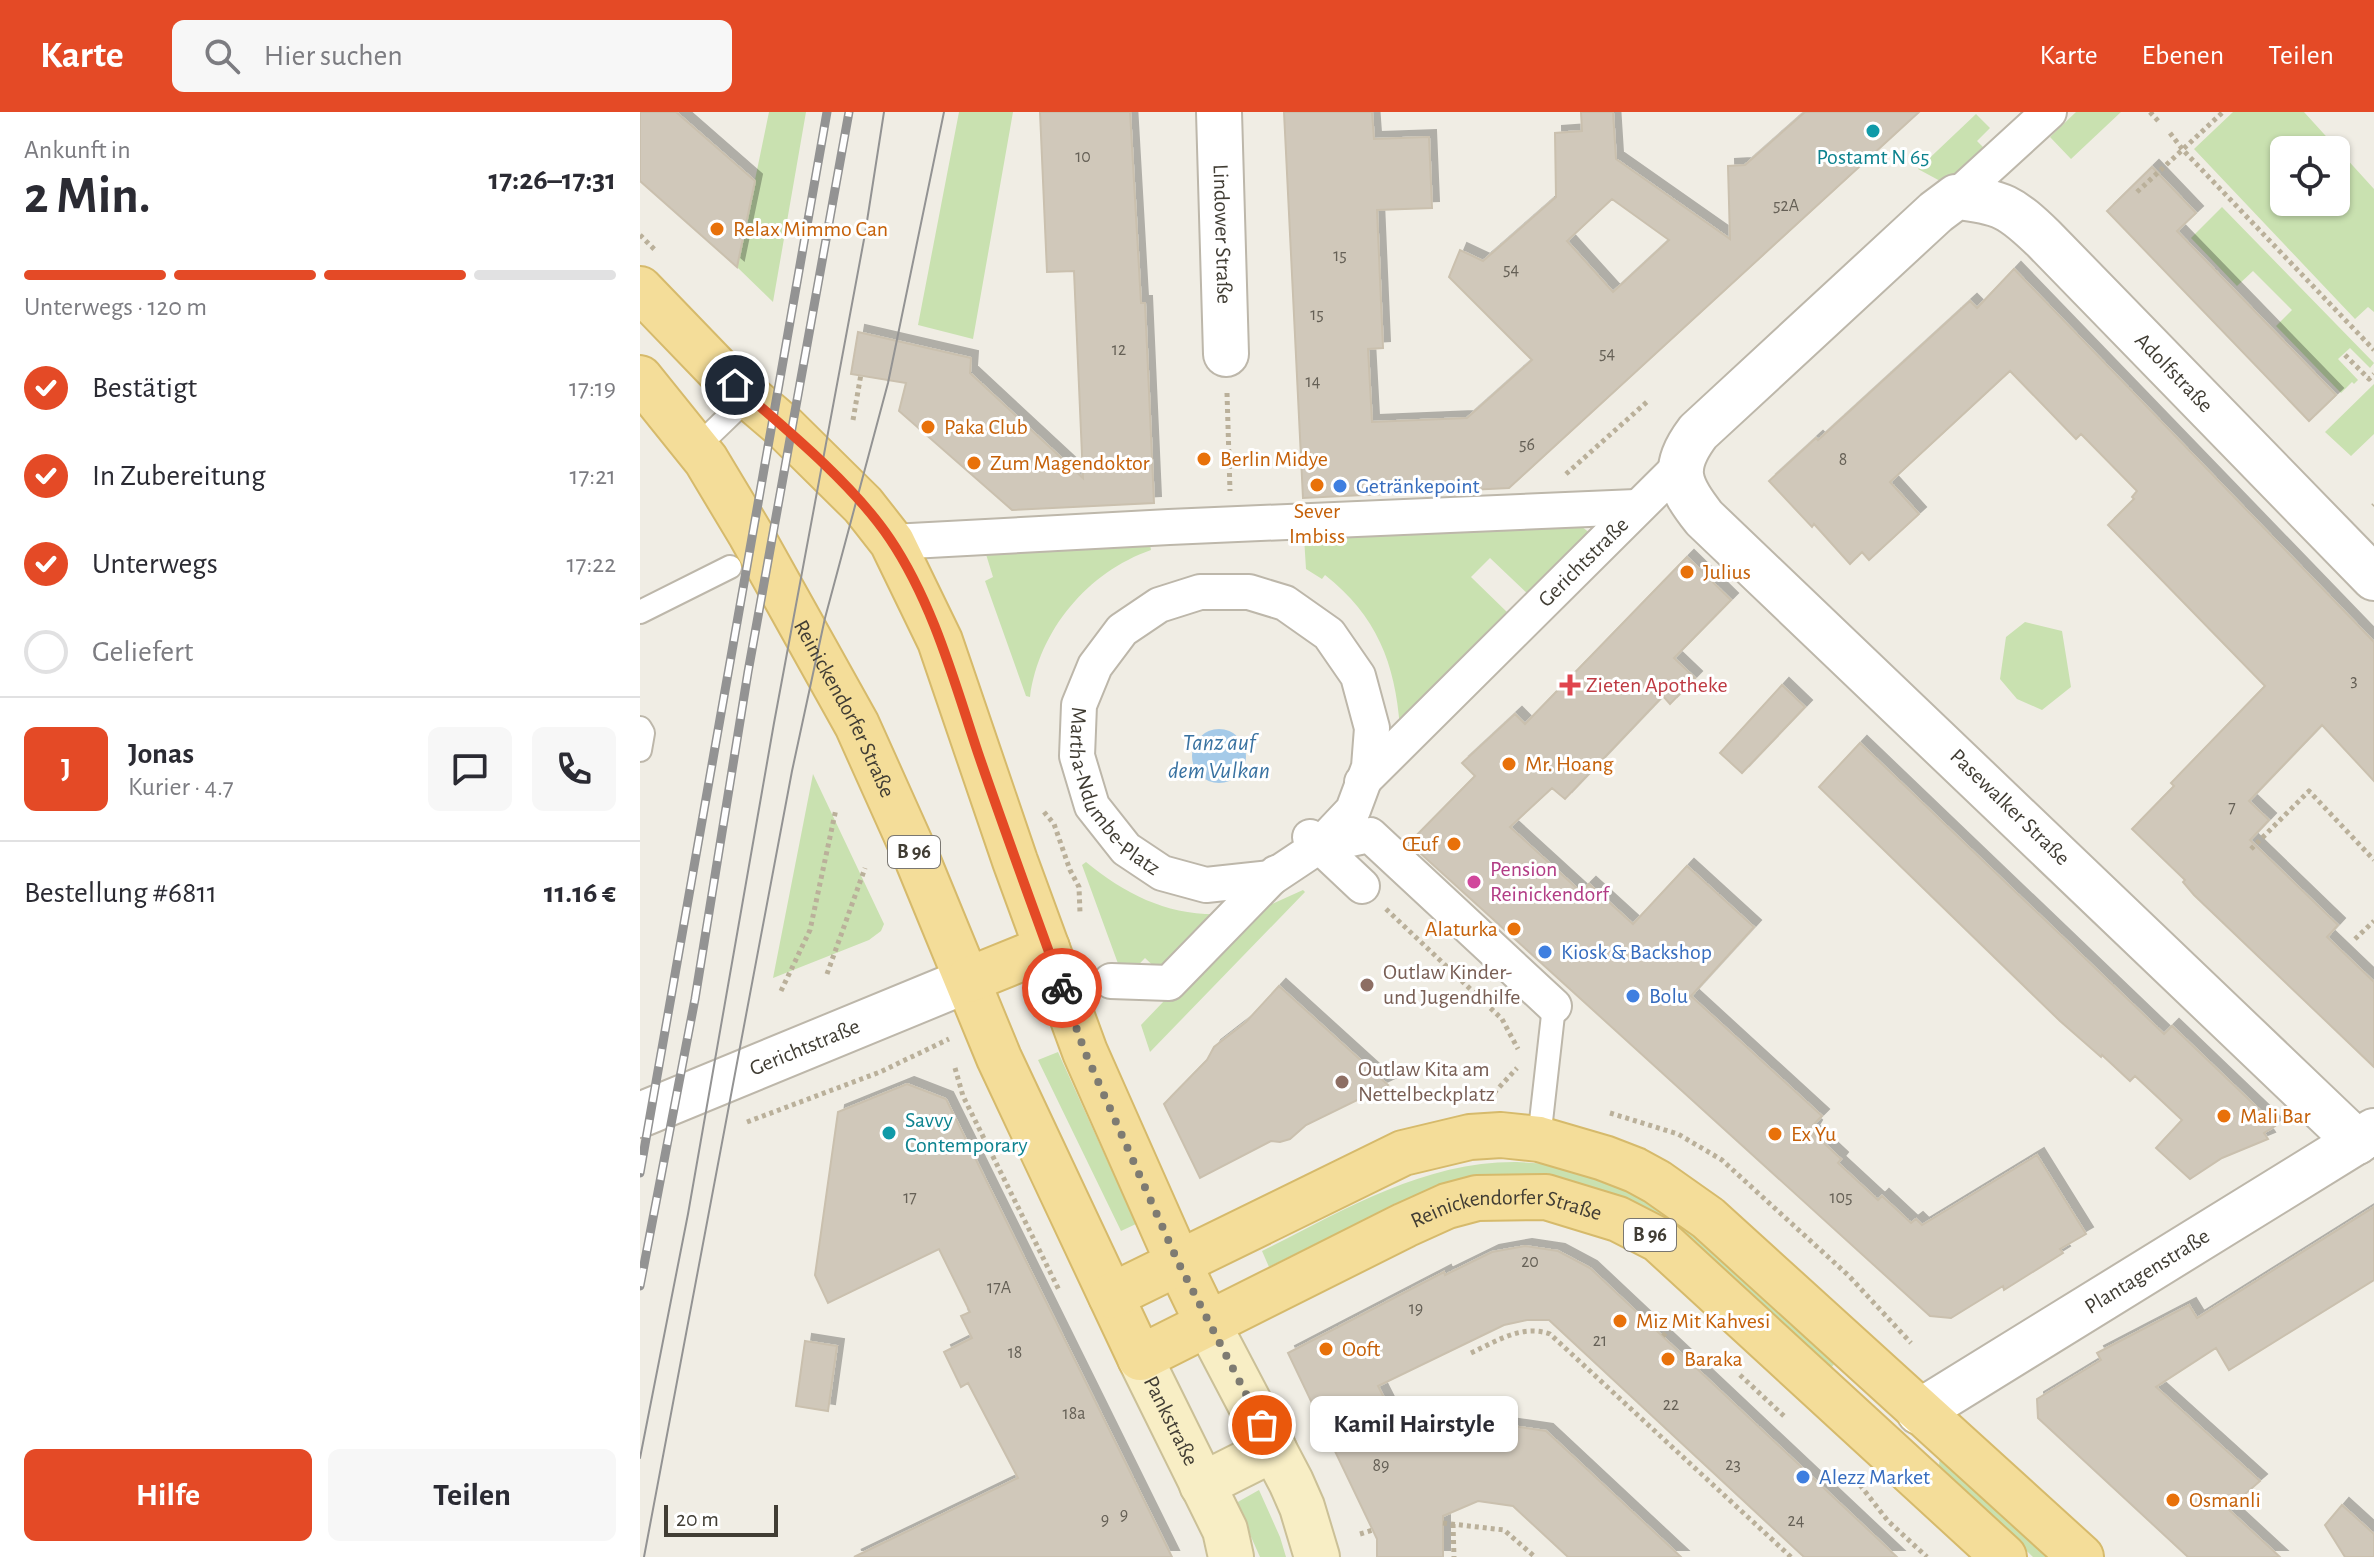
<!DOCTYPE html>
<html lang="de">
<meta charset="utf-8">
<style>
:root{--surface:#fff;--page:#f7f7f7;--text:#2b2b33;--muted:#7c7c81;--line:#e1e1e2;--accent:#e44a26}
body{margin:0;font-family:"Alegreya Sans",sans-serif;background:var(--page);color:var(--text);height:100vh;display:flex;flex-direction:column;font-size:30px;white-space:nowrap}
*{box-sizing:border-box;margin:0}
p{font-size:26px;color:var(--muted)}
.icon{flex:none;width:44px;height:44px;fill:none;stroke:currentColor;stroke-width:2;stroke-linecap:round;stroke-linejoin:round}
.map{position:relative;flex:1;overflow:hidden}
.sheet{display:flex;flex-direction:column;background:var(--surface);width:640px}
.sheet>*{flex:none}
.buttons{position:absolute;left:1630px;top:24px;display:grid;gap:16px}
.buttons a{display:grid;place-items:center;width:80px;height:80px;border-radius:12px;background:var(--surface);box-shadow:0 2px 6px #0004;font-size:40px}
.scale{position:absolute;left:24px;bottom:20px;width:114px;box-sizing:border-box;padding-left:8px;border:4px solid #413d34;border-top:0;font-size:22px;line-height:28px;white-space:nowrap;color:#413d34;-webkit-text-stroke:6px #fff;paint-order:stroke}
.pin{position:absolute;display:grid;place-items:center;width:68px;height:68px;color:#fff;margin:-34px;border:4px solid #fff;border-radius:50%;box-shadow:0 2px 8px #0007}
.courier{position:absolute;display:grid;place-items:center;width:80px;height:80px;margin:-40px;border:6px solid #e44a26;border-radius:50%;background:#fff;color:#222;box-shadow:0 2px 10px #0007}
.bubble{position:absolute;height:56px;border-radius:12px;background:var(--surface);box-shadow:0 2px 6px #0004;font-size:26px;font-weight:700;line-height:56px;text-align:center}
.head em{font-style:normal;font-weight:700}
.head div{display:flex;flex-direction:column-reverse}
.head{display:flex;align-items:center;justify-content:space-between;height:136px;padding:0 24px}
h1{font-size:52px;font-weight:700;line-height:60px}
.bar{display:grid;grid-template-columns:repeat(4,1fr);gap:12px 8px;align-content:center;height:96px;padding:0 24px}
.bar i{height:10px;border-radius:6px;background:var(--line)}
.bar .on{background:var(--accent)}
.bar p{grid-column:span 4}
.line{display:flex;align-items:center;gap:20px;padding:0 24px;border-top:2px solid var(--line)}
.line div{flex:1}
.round{display:grid;place-items:center;flex:none;width:84px;height:84px;border-radius:12px;background:var(--page)}
ol{padding:0 24px;list-style:none}
li{display:flex;align-items:center;gap:24px;height:88px}
li p{margin-inline-start:auto}
li .icon{padding:8px;border-radius:50%;background:var(--accent);color:#fff;stroke-width:4}
li:last-child{color:var(--muted)}
li i{width:44px;height:44px;border:4px solid var(--line);border-radius:50%}
.cta{display:flex;gap:16px;margin-top:auto;padding:16px 24px}
.cta a{flex:1;height:92px;border-radius:12px;background:var(--accent);color:#fff;font-size:32px;font-weight:700;line-height:92px;text-align:center}
.cta a+a{background:var(--page);color:var(--text)}
header{display:flex;align-items:center;gap:48px;box-sizing:border-box;height:112px;padding:0 40px;background:var(--accent);color:#fff}
header strong{font-size:38px}
nav{display:flex;gap:44px;margin-inline-start:auto;font-size:28px}
.search{width:560px;height:72px;background:var(--page);display:flex;align-items:center;gap:20px;box-sizing:border-box;padding:0 28px;border-radius:12px;color:var(--muted);font-size:30px}
main{display:flex;flex:1;min-height:0}
.map>svg:first-child{display:block}
.green{fill:#c9e1b0;fill-rule:evenodd}
.water{fill:#a5cae8}
.building{fill:#d0c8ba;stroke:#cac0ae;stroke-width:2;fill-rule:evenodd;filter:url(#shadow)}
.lines{fill:none;stroke-linecap:round;stroke-linejoin:round}
.service-casing{stroke:#bdb7aa;stroke-width:26}
.pedestrian-casing{stroke:#bdb7aa;stroke-width:38}
.minor-casing{stroke:#bdb7aa;stroke-width:48}
.secondary-casing{stroke:#cbc097;stroke-width:48}
.primary-casing{stroke:#d6ba6b;stroke-width:48}
.path{stroke:#bab09a;stroke-width:5;stroke-dasharray:4 4;stroke-linecap:butt}
.service{stroke:#fff;stroke-width:22}
.pedestrian{stroke:#fff;stroke-width:34}
.minor{stroke:#fff;stroke-width:44}
.secondary{stroke:#f8eec5;stroke-width:44}
.primary{stroke:#f4dd99;stroke-width:44}
.tram{stroke:#939393;stroke-width:2}
.rail-casing{stroke:#939393;stroke-width:9}
.rail{stroke:#fff;stroke-width:6;stroke-dasharray:18;stroke-linecap:butt}
.done{stroke:#7e7b72;stroke-width:8;stroke-dasharray:0 14.4}
.route{stroke:#e44a26;stroke-width:10}
.culture-dot{fill:#0f9aa8;stroke:#fff;stroke-width:3}
.food-dot{fill:#e8710a;stroke:#fff;stroke-width:3}
.shop-dot{fill:#3f7fe0;stroke:#fff;stroke-width:3}
.health-dot{fill:#e0444e;stroke:#fff;stroke-width:3}
.hotel-dot{fill:#d1479c;stroke:#fff;stroke-width:3}
.education-dot{fill:#8d6e63;stroke:#fff;stroke-width:3}
.labels{text-anchor:middle;dominant-baseline:central;stroke-width:6;stroke-linejoin:round;paint-order:stroke}
.number-label{font-size:18px;fill:#656056}
.shield{fill:#fff;stroke:#7a7771;stroke-width:2}
.shield-label{font-size:20px;font-weight:bold;fill:#413d34}
.culture-label{font-size:22px;fill:#0d838f;stroke:#fff}
.food-label{font-size:22px;fill:#c56008;stroke:#fff;text-anchor:start}
.street-label{font-size:22px;fill:#413d34;stroke:#fff}
.shop-label{font-size:22px;fill:#366cbe;stroke:#fff;text-anchor:start}
.health-label{font-size:22px;fill:#be3a42;stroke:#fff;text-anchor:start}
.hotel-label{font-size:22px;fill:#b23c85;stroke:#fff;text-anchor:start}
.education-label{font-size:22px;fill:#785e54;stroke:#fff;text-anchor:start}
.water-label{font-size:24px;font-style:italic;fill:#3972a1;stroke:#fff}
</style>
<header>
<strong>Karte</strong>
<div class="search"><svg class="icon" aria-label="search" viewBox="0 0 24 24"><circle cx="10" cy="10" r="6"/><path d="M15 15l6 6"/></svg>Hier suchen</div>
<nav><a>Karte</a><a>Ebenen</a><a>Teilen</a></nav>
</header>
<main>
<section class="sheet">
<div class="head"><div><h1>2 Min.</h1><p>Ankunft in</p></div><em>17:26–17:31</em></div>
<div class="bar"><i class="on"></i><i class="on"></i><i class="on"></i><i></i><p>Unterwegs · 120 m</p></div>
<ol>
<li><svg class="icon" aria-label="check" viewBox="0 0 24 24"><path d="M5 12l5 5 9-10"/></svg>Bestätigt<p>17:19</p></li>
<li><svg class="icon" aria-label="check" viewBox="0 0 24 24"><path d="M5 12l5 5 9-10"/></svg>In Zubereitung<p>17:21</p></li>
<li><svg class="icon" aria-label="check" viewBox="0 0 24 24"><path d="M5 12l5 5 9-10"/></svg>Unterwegs<p>17:22</p></li>
<li><i></i>Geliefert</li>
</ol>
<div class="line" style="height:144px"><b class="round" style="background:var(--accent);color:#fff">J</b><div><b>Jonas</b><p>Kurier · 4.7</p></div><a class="round"><svg class="icon" aria-label="chat" viewBox="0 0 24 24"><path d="M4 5h16v11H9l-5 4z"/></svg></a><a class="round"><svg class="icon" aria-label="phone" viewBox="0 0 24 24"><path d="M5 4h4l2 5-3 2q2 4 5 5l2-3 5 2v4C11 20 4 13 5 4z"/></svg></a></div>
<div class="line" style="height:104px"><div>Bestellung #6811</div><b>11.16 €</b></div>
<div class="cta"><a>Hilfe</a><a>Teilen</a></div>
</section>
<div class="map">
<svg width="1734" height="1445" viewBox="0 0 1734 1445">
<defs>
<filter id="shadow"><feDropShadow dx="7" dy="-7" stdDeviation="0" flood-color="#0004"/></filter>
</defs>
<rect width="100%" height="100%" fill="#f0ede4"/>
<path class="green" d="M129,0h37l-33,190 -36,-35z
M319,0h54l-40,227 -55,-14z
M1436,0h45l-50,47 -21,-22z
M1593,0h71l70,77v123l-6,-5 -13,12 -161,-170zM1644,38h52v52h-52z
M1336,2l14,14 -13,13 9,9 -30,27 -14,5 -24,-13z
M1582,95l152,156 -4,5 -20,-20 -12,11 20,21 -4,4 -2,-2 -11,11 -65,-67 16,-16 -39,-39 -16,15 -46,-48z
M1734,272v50l-23,22 -26,-24z
M941,414l10,8 -62,61 -39,-37 -19,19 38,37 -109,113c-5,-64 -23,-111 -75,-152l-3,4 -16,-10 -2,-32z
M510,432l1,6c-63,22 -112,80 -121,147l-4,-1 -41,-115 8,-4 -8,-26z
M1385,510l37,9 9,56 -29,23 -25,-11 -17,-20 6,-42z
M173,662l71,150 -3,7 -12,9 -96,38z
M446,750c40,33 83,54 135,52l-58,61 -18,-17 -21,22 -42,-115z
M663,778l2,2 -155,160 -9,-27 114,-119 17,-2z
M418,940l78,172 -15,7 -83,-171z
M877,1050l33,2 95,27 196,165 -11,13 -133,-122 -266,-56 -37,14 -125,62 -7,-16c81,-40 161,-90 255,-89z
M1300,1343l118,102h-25l-94,-91z
M619,1378l21,47 6,20h-26l-24,-54z"/>
<path class="water" d="M552 644a27 27 0 1 1 54 0a27 27 0 1 1-54 0Z"/>
<path class="building" d="M0,0h36l79,69 -18,86 -97,-86z
M400,0h90l11,191h4l9,200 -142,7 -113,-99 7,-28 -55,-9 7,-42 113,26 -1,15 113,105 -9,-207 -27,1z
M644,0h88l2,27 55,-2 3,71 -55,2 6,138 -15,1 4,73 95,-4 65,-58 -83,-83 11,-27 23,11 73,-64 -1,-64 27,-2 -1,-19h32l3,47 114,80 -2,-73 17,-1 60,-53h114l-410,376 -206,10zM972,87l57,41 -56,52 -46,-51z
M1512,55l44,46 -19,18 159,164 -27,26 -202,-210z
M1374,157l360,373v139l-52,-56 -73,76 20,19 -19,20 88,85 -11,12 47,45v85l-180,-172 -11,-13 2,-2 -53,-51 42,-43 -3,-3 94,-97 -157,-161 26,-26 -2,-2 5,-6 -56,-57 -5,5 -66,-68 -120,111 29,32 -50,46 -7,-8 -12,12 -36,-40 -2,3 -43,-46 47,-43 2,2 152,-139 7,7z
M1047,445l44,43 -57,58 21,20 -25,26 -7,-8 -98,103 -13,-11 -42,39 71,65 8,-8 44,40 54,-58 67,61 -63,69 131,120 -9,9 2,2 -3,5 29,27 -3,4 40,37 4,-4 29,27 5,-4 6,6 115,-70 49,79 -26,15 3,4 -59,37 -1,-4 -52,32 -21,-2 -521,-473 66,-67 -13,-13 53,-49 10,10z
M1142,573l23,22 -63,66 -22,-20z
M1220,631l304,291 8,-8 94,90 9,10 -11,7 4,6 -46,19 -32,21 -34,-31 26,-28 -47,-44 -5,5 -28,-26 -1,2 -41,-36 -241,-234z
M639,874l109,99 -82,40 -16,14 -10,3 -9,-1 -71,37 -36,-74 43,-44 7,-13 32,-25z
M267,972l39,15 226,458h-318l164,-79 -50,-95 -7,4 -17,-35 28,-14 -11,-22 9,-4 -31,-63 -111,54 -13,-28 23,-163z
M1734,1095v73l-145,90 -13,-22 -60,39 104,94 -32,28 52,48h-92l-150,-139 -1,-19 64,-39 -4,-7 92,-48 8,13z
M885,1134l33,5 32,17 307,289h-93l-255,-237h-22l-23,5 -126,61 28,55 40,-20 4,10 21,-11 75,11 135,126h-113l-55,-51 -35,-5 -35,15v41h-66v-18l-89,-186 156,-81 1,3 47,-23z
M165,1229l32,5 -9,65 -32,-5z
M1702,1393l32,29v23h-29l-20,-32z"/>
<g class="lines">
<g class="service-casing">
<path id="service" d="M56,336l53,-51
M0,500l90,-45
M0,616l3,5 -3,17
M899,1027l15,-133"/>
</g>
<g class="pedestrian-casing">
<g id="pedestrian">
<path d="M1316,85l93,-85"/>
<path d="M252,430l277,-15 467,-20"/>
<path id="s1" d="M722,670l320,-318"/>
<path d="M670,725l52,49"/>
<path id="s2" d="M679,734l34,-36 16,-43 3,-39 -14,-52 -29,-42 -44,-31 -36,-11h-49l-41,13 -37,25 -27,36 -16,39 -2,51 15,50 34,43 36,24 44,12 65,-7 48,-32 51,-11 184,171"/>
<path d="M471,869l58,2 107,-110"/>
</g>
</g>
<g class="minor-casing">
<g id="minor">
<path id="s3" d="M579,0l7,242"/>
<path id="s4" d="M0,1003l328,-135"/>
<path id="s5" d="M1717,1030l-653,-624c-26,-33 -33,-50 -6,-86l238,-220 20,-15c46,5 55,10 88,42l330,339"/>
<path id="s6" d="M1279,1300l455,-281"/>
</g>
</g>
<g class="secondary-casing">
<g id="secondary">
<path d="M568,1212l83,158 11,25 15,50"/>
<path id="s7" d="M500,1246l85,172 6,27"/>
<path d="M562,1373l72,-36"/>
</g>
</g>
<g class="primary-casing">
<g id="primary">
<path d="M0,177l81,84 62,53 80,79 29,37 48,99 75,220 70,191 93,210 30,62"/>
<path id="s8" d="M0,266l66,82 45,75 106,190 61,136 81,197 141,300 265,-133 42,-19 30,-8 69,-1 72,22 41,21 345,317"/>
<path d="M328,868l79,-32"/>
<path d="M471,1184l292,-143 67,-16 31,-2 38,4 65,19 31,12 22,12 51,36 373,339"/>
</g>
</g>
<path class="path" d="M1510,0l10,11
M1530,21l13,17 191,200
M1497,80l86,-80
M0,123l16,16
M1705,243l24,24 5,-5
M587,281l3,98
M213,308l8,-46
M926,362l83,-74
M1733,394l1,-1
M404,700l10,12 16,46 9,17 1,26
M1611,737l58,-58 65,69
M746,797l116,110 16,30
M1715,827l19,-18
M187,862l38,-106
M141,879l29,-61 26,-121
M315,956l8,28 96,194
M854,981l23,-25
M970,1001l68,21 44,26 127,116 62,67
M107,1010l133,-50 69,-33
M1023,1224l8,-9
M831,1241c26,-12 51,-29 79,-19l241,223
M1100,1263l45,42
M1220,1373l28,36 39,36
M803,1411l61,7 31,27
M813,1412l1,33
M720,1422l13,-4"/>
<use href="#service" class="service"/>
<use href="#pedestrian" class="pedestrian"/>
<use href="#minor" class="minor"/>
<use href="#secondary" class="secondary"/>
<use href="#primary" class="primary"/>
<path class="tram" d="M0,1346l48,-244 86,-491 91,-489 19,-122
M4,1445l148,-786 33,-153 63,-235 56,-271"/>
<g class="rail-casing">
<path id="rail" d="M0,1061l187,-1061
M0,1174l55,-287 53,-327 101,-560"/>
</g>
<use href="#rail" class="rail"/>
</g>
<g class="lines">
<path class="done" d="M422,876l23,64 93,210 84,163"/>
<path class="route" d="M95,273c50,43 119,100 155,154 43,64 64,142 88,214 27,79 56,157 84,235"/>
</g>
<g class="culture-dot">
<circle cx="1233" cy="19" r="8"/>
<circle cx="249" cy="1021" r="8"/>
</g>
<g class="food-dot">
<circle cx="77" cy="117" r="8"/>
<circle cx="288" cy="315" r="8"/>
<circle cx="564" cy="347" r="8"/>
<circle cx="334" cy="351" r="8"/>
<circle cx="677" cy="373" r="8"/>
<circle cx="1047" cy="460" r="8"/>
<circle cx="869" cy="652" r="8"/>
<circle cx="814" cy="732" r="8"/>
<circle cx="874" cy="817" r="8"/>
<circle cx="1584" cy="1004" r="8"/>
<circle cx="1135" cy="1022" r="8"/>
<circle cx="980" cy="1209" r="8"/>
<circle cx="686" cy="1237" r="8"/>
<circle cx="1028" cy="1247" r="8"/>
<circle cx="1533" cy="1388" r="8"/>
</g>
<g class="shop-dot">
<circle cx="700" cy="374" r="8"/>
<circle cx="905" cy="840" r="8"/>
<circle cx="993" cy="884" r="8"/>
<circle cx="1163" cy="1365" r="8"/>
</g>
<path class="health-dot" d="M926 561h8v8h8v8h-8v8h-8v-8h-8v-8h8z"/>
<circle class="hotel-dot" cx="834" cy="770" r="8"/>
<g class="education-dot">
<circle cx="727" cy="873" r="8"/>
<circle cx="702" cy="970" r="8"/>
</g>
<g class="labels">
<g class="number-label">
<text x="443" y="45">10</text>
<text x="1146" y="94">52A</text>
<text x="700" y="144">15</text>
<text x="871" y="158">54</text>
<text x="677" y="203">15</text>
<text x="479" y="238">12</text>
<text x="967" y="242">54</text>
<text x="673" y="270">14</text>
<text x="887" y="333">56</text>
<text x="1203" y="348">8</text>
<text x="1714" y="569">3</text>
<text x="1592" y="696">7</text>
<text x="270" y="1086">17</text>
<text x="1201" y="1086">105</text>
<text x="890" y="1150">20</text>
<text x="359" y="1176">17A</text>
<text x="776" y="1197">19</text>
<text x="960" y="1229">21</text>
<text x="375" y="1241">18</text>
<text x="1031" y="1293">22</text>
<text x="434" y="1302">18a</text>
<text x="1093" y="1353">23</text>
<text x="741" y="1354">89</text>
<text x="484" y="1403">9</text>
<text x="465" y="1408">9</text>
<text x="1156" y="1409">24</text>
</g>
<g class="shield">
<rect x="248" y="724" width="52" height="32" rx="6"/>
<rect x="984" y="1107" width="52" height="32" rx="6"/>
</g>
<g class="shield-label">
<text x="274" y="740">B 96</text>
<text x="1010" y="1123">B 96</text>
</g>
<g class="culture-label">
<text x="1233" y="45">Postamt N 65</text>
<text x="265" y="1008" text-anchor="start">Savvy<tspan x="265" dy="25">Contemporary</tspan></text>
</g>
<g class="food-label">
<text x="93" y="117">Relax Mimmo Can</text>
<text x="304" y="315">Paka Club</text>
<text x="580" y="347">Berlin Midye</text>
<text x="350" y="351">Zum Magendoktor</text>
<text x="677" y="399" text-anchor="middle">Sever<tspan x="677" dy="25">Imbiss</tspan></text>
<text x="1063" y="460">Julius</text>
<text x="885" y="652">Mr. Hoang</text>
<text x="798" y="732" text-anchor="end">Œuf</text>
<text x="858" y="817" text-anchor="end">Alaturka</text>
<text x="1600" y="1004">Mali Bar</text>
<text x="1151" y="1022">Ex Yu</text>
<text x="996" y="1209">Miz Mit Kahvesi</text>
<text x="702" y="1237">Ooft</text>
<text x="1044" y="1247">Baraka</text>
<text x="1549" y="1388">Osmanli</text>
</g>
<g class="street-label">
<text stroke="none"><textPath href="#s3" startOffset="122">Lindower Straße</textPath></text>
<text stroke="none"><textPath href="#s5" startOffset="1636">Adolfstraße</textPath></text>
<text stroke="none"><textPath href="#s1" startOffset="312">Gerichtstraße</textPath></text>
<text stroke="none"><textPath href="#s8" startOffset="390">Reinickendorfer Straße</textPath></text>
<text stroke="none"><textPath href="#s2" startOffset="654">Martha-Ndumbe-Platz</textPath></text>
<text transform="translate(1370 695) rotate(44)">Pasewalker Straße</text>
<text stroke="none"><textPath href="#s4" startOffset="178">Gerichtstraße</textPath></text>
<text stroke="none"><textPath href="#s8" startOffset="1506">Reinickendorfer Straße</textPath></text>
<text stroke="none"><textPath href="#s6" startOffset="268">Plantagenstraße</textPath></text>
<text stroke="none"><textPath href="#s7" startOffset="70">Pankstraße</textPath></text>
</g>
<g class="shop-label">
<text x="716" y="374">Getränkepoint</text>
<text x="921" y="840">Kiosk &amp; Backshop</text>
<text x="1009" y="884">Bolu</text>
<text x="1179" y="1365">Alezz Market</text>
</g>
<g class="health-label">
<text x="946" y="573">Zieten Apotheke</text>
</g>
<g class="hotel-label">
<text x="850" y="757">Pension<tspan x="850" dy="25">Reinickendorf</tspan></text>
</g>
<g class="education-label">
<text x="743" y="860">Outlaw Kinder-<tspan x="743" dy="25">und Jugendhilfe</tspan></text>
<text x="718" y="957">Outlaw Kita am<tspan x="718" dy="25">Nettelbeckplatz</tspan></text>
</g>
<g class="water-label">
<text x="579" y="631">Tanz auf<tspan x="579" dy="28">dem Vulkan</tspan></text>
</g>
</g>
</svg>
<div class="buttons">
<a><svg class="icon" aria-label="locate" viewBox="0 0 24 24"><circle cx="12" cy="12" r="6"/><path d="M12 2v4M12 18v4M2 12h4M18 12h4"/></svg></a>
</div>
<div class="scale">20 m</div>
<div class="pin" style="left:622px;top:1313px;background:#ea580c"><svg class="icon" aria-label="bag" viewBox="0 0 24 24"><path d="M5 8h14l-1 12H6zM9 8a3 3 0 0 1 6 0"/></svg></div>
<div class="pin" style="left:95px;top:273px;background:#1f2937"><svg class="icon" aria-label="home" viewBox="0 0 24 24"><path d="M3 11l9-7 9 7M6 9v11h12V9"/></svg></div>
<div class="courier" style="left:422px;top:876px"><svg class="icon" aria-label="bike" viewBox="0 0 24 24"><circle cx="6" cy="16" r="4"/><circle cx="18" cy="16" r="4"/><path d="M6 16l4-8h5l3 8M10 8l3 8H6M13 5h3"/></svg></div>
<div class="bubble" style="left:670px;top:1284px;width:208px">Kamil Hairstyle</div>
</div>
</main>
